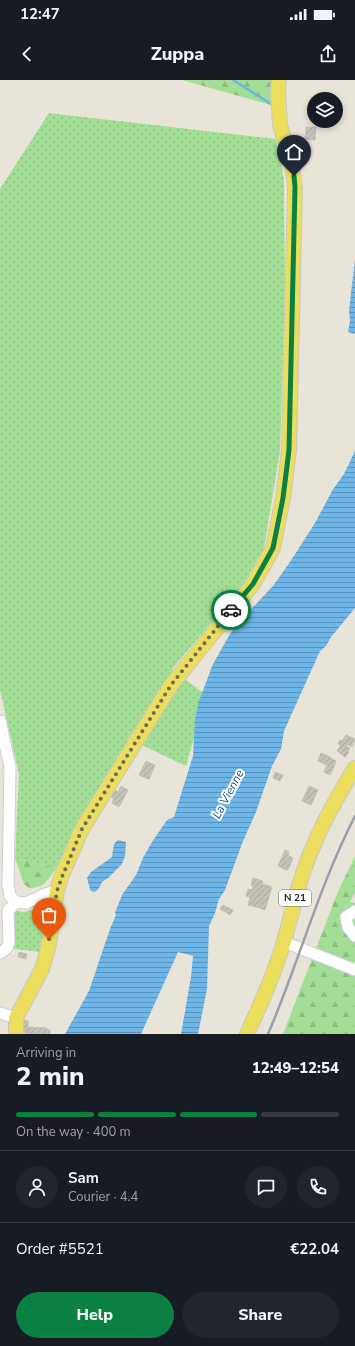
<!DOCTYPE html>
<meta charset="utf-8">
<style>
:root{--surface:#171b24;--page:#20242c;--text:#f1f3f6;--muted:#9ea1a6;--line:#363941;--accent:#0b8043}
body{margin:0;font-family:"Nunito Sans",sans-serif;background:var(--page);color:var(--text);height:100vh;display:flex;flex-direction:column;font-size:15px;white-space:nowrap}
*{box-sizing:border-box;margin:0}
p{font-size:13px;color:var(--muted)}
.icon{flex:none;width:22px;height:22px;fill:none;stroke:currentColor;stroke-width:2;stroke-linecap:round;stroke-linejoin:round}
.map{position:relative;height:954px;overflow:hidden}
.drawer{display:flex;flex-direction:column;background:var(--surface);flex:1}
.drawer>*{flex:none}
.buttons{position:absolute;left:307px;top:12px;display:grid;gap:8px}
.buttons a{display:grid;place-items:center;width:36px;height:36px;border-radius:50%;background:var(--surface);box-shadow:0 2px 6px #0003;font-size:20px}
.pin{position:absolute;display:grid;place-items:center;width:34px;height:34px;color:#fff;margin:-41px -17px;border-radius:50% 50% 50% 0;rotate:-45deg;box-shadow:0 0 4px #0007}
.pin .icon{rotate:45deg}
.courier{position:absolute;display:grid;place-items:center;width:40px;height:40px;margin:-20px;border:3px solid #0b8043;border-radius:50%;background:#fff;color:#222;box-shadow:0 1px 5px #0007}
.overview em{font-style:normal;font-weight:800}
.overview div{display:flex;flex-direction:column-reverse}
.overview{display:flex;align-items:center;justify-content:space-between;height:68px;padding:0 16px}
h1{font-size:26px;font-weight:800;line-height:30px}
.bar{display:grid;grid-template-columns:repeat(4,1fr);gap:6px 4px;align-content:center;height:48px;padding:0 16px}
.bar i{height:5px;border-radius:3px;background:var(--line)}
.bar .active{background:var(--accent)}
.bar p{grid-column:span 4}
.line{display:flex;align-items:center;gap:10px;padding:0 16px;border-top:1px solid var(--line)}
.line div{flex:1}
.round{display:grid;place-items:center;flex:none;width:42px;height:42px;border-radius:21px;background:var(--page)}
.action{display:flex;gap:8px;margin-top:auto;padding:8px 16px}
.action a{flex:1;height:46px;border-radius:24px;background:var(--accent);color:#fff;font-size:16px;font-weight:800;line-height:46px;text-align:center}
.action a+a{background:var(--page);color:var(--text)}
.status{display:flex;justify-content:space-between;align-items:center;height:28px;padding:0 20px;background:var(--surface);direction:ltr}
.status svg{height:11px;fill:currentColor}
header{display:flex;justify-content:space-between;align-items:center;height:52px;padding:0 16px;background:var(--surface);font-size:18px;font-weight:800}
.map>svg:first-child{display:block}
.grass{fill:url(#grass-dots)}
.forest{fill:url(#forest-firs)}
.water{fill:url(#water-rules)}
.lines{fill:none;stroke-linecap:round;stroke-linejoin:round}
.stream{stroke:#6eb5e8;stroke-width:2.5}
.building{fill:url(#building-hatch);stroke:#c4c0b2}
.minor-casing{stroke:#cecedf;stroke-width:13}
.major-casing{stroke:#c7c7c7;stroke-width:16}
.minor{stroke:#fff;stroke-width:11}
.major{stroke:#eade5c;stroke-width:14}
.rail{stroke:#9c9cb0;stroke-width:2.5}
.done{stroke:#6b6965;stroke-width:4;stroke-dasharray:0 7.2}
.route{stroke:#0b8043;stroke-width:5}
.labels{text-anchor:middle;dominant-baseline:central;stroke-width:4;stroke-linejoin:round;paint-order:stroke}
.shield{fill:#fff;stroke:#686868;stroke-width:1}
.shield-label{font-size:10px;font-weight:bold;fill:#272727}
.water-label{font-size:12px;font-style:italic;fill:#12518f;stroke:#fff}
</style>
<div class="status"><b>12:47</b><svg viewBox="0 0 49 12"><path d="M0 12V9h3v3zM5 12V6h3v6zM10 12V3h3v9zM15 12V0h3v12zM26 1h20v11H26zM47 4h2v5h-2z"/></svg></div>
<header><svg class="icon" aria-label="back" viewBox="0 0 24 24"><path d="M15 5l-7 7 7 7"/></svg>Zuppa<svg class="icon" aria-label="share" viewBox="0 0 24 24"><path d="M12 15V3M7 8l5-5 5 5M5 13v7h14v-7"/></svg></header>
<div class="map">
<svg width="355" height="954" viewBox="0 0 355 954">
<defs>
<pattern id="grass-dots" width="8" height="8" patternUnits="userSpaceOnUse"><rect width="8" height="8" fill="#a3de96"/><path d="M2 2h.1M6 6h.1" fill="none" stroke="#8cbe81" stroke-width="1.8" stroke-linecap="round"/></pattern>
<pattern id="forest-firs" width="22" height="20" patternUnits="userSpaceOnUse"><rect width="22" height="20" fill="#a3de96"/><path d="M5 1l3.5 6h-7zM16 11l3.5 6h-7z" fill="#8cbe81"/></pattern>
<pattern id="water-rules" width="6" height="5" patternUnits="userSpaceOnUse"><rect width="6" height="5" fill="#6eb5e8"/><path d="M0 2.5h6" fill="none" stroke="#5a93bc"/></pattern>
<pattern id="building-hatch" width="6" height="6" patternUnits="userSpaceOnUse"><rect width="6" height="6" fill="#c4c1b8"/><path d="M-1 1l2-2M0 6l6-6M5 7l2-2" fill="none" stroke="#a8a69e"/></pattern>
</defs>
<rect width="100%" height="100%" fill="#e9e4d8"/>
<path class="grass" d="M49,33l227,26 8,40 1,108 -5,164 -16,97 -23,40 -69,81 34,26 -20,71 -57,-27 -73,129 -41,-10 4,-84 -19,-84v-501z
M12,829l11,3 13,-3 10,3 -6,40 -26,-3 -2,-6z"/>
<path class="forest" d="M182,0h91l-2,25z
M355,776v37l-5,9 5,1v131h-72l54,-140z
M15,778l41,10c-8,12 -11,20 -27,20l-5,-4z"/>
<path class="water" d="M355,179v75l-7,-2 2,-11 -1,-10z
M355,371v157l-24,29 -5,9 -6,5 -36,80 -3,18 -9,17 -16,46 -13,29 -18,49 -6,9 -4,14 -6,13 -2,63 -9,45h-17l10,-57 2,-21 -15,-4 -37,82h-76l24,-43 21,-62 6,-14 -1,-2 7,-18 14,-20 7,-17 9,-16 15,-22 7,-3 19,-61 2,-37 4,-18 14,-37 17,-30 10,-13 33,-35 17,-24 25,-39 17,-32 12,-17z
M118,760l8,2 -1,14 -3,8 -14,14 -6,4 -3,6 -4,4 -4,-1 -1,-2 -3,-11 4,-6 21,-15 2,-13z"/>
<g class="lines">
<path class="stream" d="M233,0l35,22"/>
</g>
<path class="building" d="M306,47h10l-1,13 -10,-1z
M346,655l9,4 -3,8 -10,-6z
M340,660l7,4 -1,2 4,2 -2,4h1l-4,5 -8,-6 4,-6 -3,-1z
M321,673l7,3 -4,8 -6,-3z
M328,676l8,5 -3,8 -9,-5z
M146,681l9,4 -6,14 -10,-4z
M327,686l6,3 -3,6 -6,-3z
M275,692l8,3 -3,6 -7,-3z
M121,706l7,4 -9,17 -7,-4 2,-4 -3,-2 4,-7 3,2z
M309,706l9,4 -7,15 -9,-4z
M285,770l4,2 -1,3 1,1 -5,13 -6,-3z
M289,776l4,2 -5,12 -4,-1z
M253,798l10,3 -1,3 4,1 -6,23 -12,-3 2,-8 -4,-1 2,-7 4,1 1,-4 -2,-1z
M266,805l6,2 -7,23 -5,-2z
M223,825l10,5 -3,5 -10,-6z
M19,872l8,2 -1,5 -8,-2z
M24,940l4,1v6l19,1v2h3v4h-22l-8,-3 2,-8h2z"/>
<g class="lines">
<g class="minor-casing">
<path id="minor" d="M0,641l10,46 -2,119 2,10 6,6 10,1 22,-10 9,-2
M355,831l-9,6 2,10 7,9
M284,862l71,28
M0,873l6,-4 3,-6 -1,-32 8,-9
M0,933l16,5"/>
</g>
<g class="major-casing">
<path id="major" d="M16,954v-16l26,-49 6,-20 9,-58 4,-14 21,-48 89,-144 82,-101 20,-36 10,-50 6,-48 6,-263 -3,-22 -12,-40 -2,-36 1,-9
M247,954c14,-30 28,-61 37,-93 9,-29 14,-59 26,-87 12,-30 28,-59 45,-86"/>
</g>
<use href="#minor" class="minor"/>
<use href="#major" class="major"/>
<path class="rail" d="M268,954c31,-72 51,-148 87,-218"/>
</g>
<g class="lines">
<path class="done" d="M49,859l8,-48 5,-14 20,-48 89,-144 60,-75"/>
<path class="route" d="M231,530l22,-26 20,-36 10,-50 6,-48 6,-263 -1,-11"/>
</g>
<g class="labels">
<rect class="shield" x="279" y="810" width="32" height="16" rx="3"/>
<g class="shield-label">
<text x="295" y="818">N 21</text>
</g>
<g class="water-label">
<text transform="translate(228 714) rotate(-62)">La Vienne</text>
</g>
</g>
</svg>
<div class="buttons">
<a><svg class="icon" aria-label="layers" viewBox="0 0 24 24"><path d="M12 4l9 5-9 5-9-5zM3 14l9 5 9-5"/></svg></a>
</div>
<div class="pin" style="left:49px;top:859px;background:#ea580c"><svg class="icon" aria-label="bag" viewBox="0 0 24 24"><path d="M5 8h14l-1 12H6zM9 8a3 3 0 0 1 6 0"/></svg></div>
<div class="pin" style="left:294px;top:96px;background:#1f2937"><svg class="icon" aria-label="home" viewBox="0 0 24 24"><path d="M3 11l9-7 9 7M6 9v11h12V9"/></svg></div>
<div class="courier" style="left:231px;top:530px"><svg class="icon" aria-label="car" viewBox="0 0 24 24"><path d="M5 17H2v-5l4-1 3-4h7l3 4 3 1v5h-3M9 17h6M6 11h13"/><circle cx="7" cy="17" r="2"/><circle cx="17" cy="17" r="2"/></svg></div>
</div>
<section class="drawer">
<div class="overview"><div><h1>2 min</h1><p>Arriving in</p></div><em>12:49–12:54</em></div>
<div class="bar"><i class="active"></i><i class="active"></i><i class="active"></i><i></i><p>On the way · 400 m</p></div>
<div class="line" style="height:72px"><a class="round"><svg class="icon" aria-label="person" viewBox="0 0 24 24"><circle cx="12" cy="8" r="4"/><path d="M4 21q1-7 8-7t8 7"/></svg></a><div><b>Sam</b><p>Courier · 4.4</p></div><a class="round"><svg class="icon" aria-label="chat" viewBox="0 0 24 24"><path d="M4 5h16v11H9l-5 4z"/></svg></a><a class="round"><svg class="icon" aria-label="phone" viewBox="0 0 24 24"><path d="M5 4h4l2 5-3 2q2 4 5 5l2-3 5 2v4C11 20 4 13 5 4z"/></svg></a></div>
<div class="line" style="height:52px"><div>Order #5521</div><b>€22.04</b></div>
<div class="action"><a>Help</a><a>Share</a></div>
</section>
